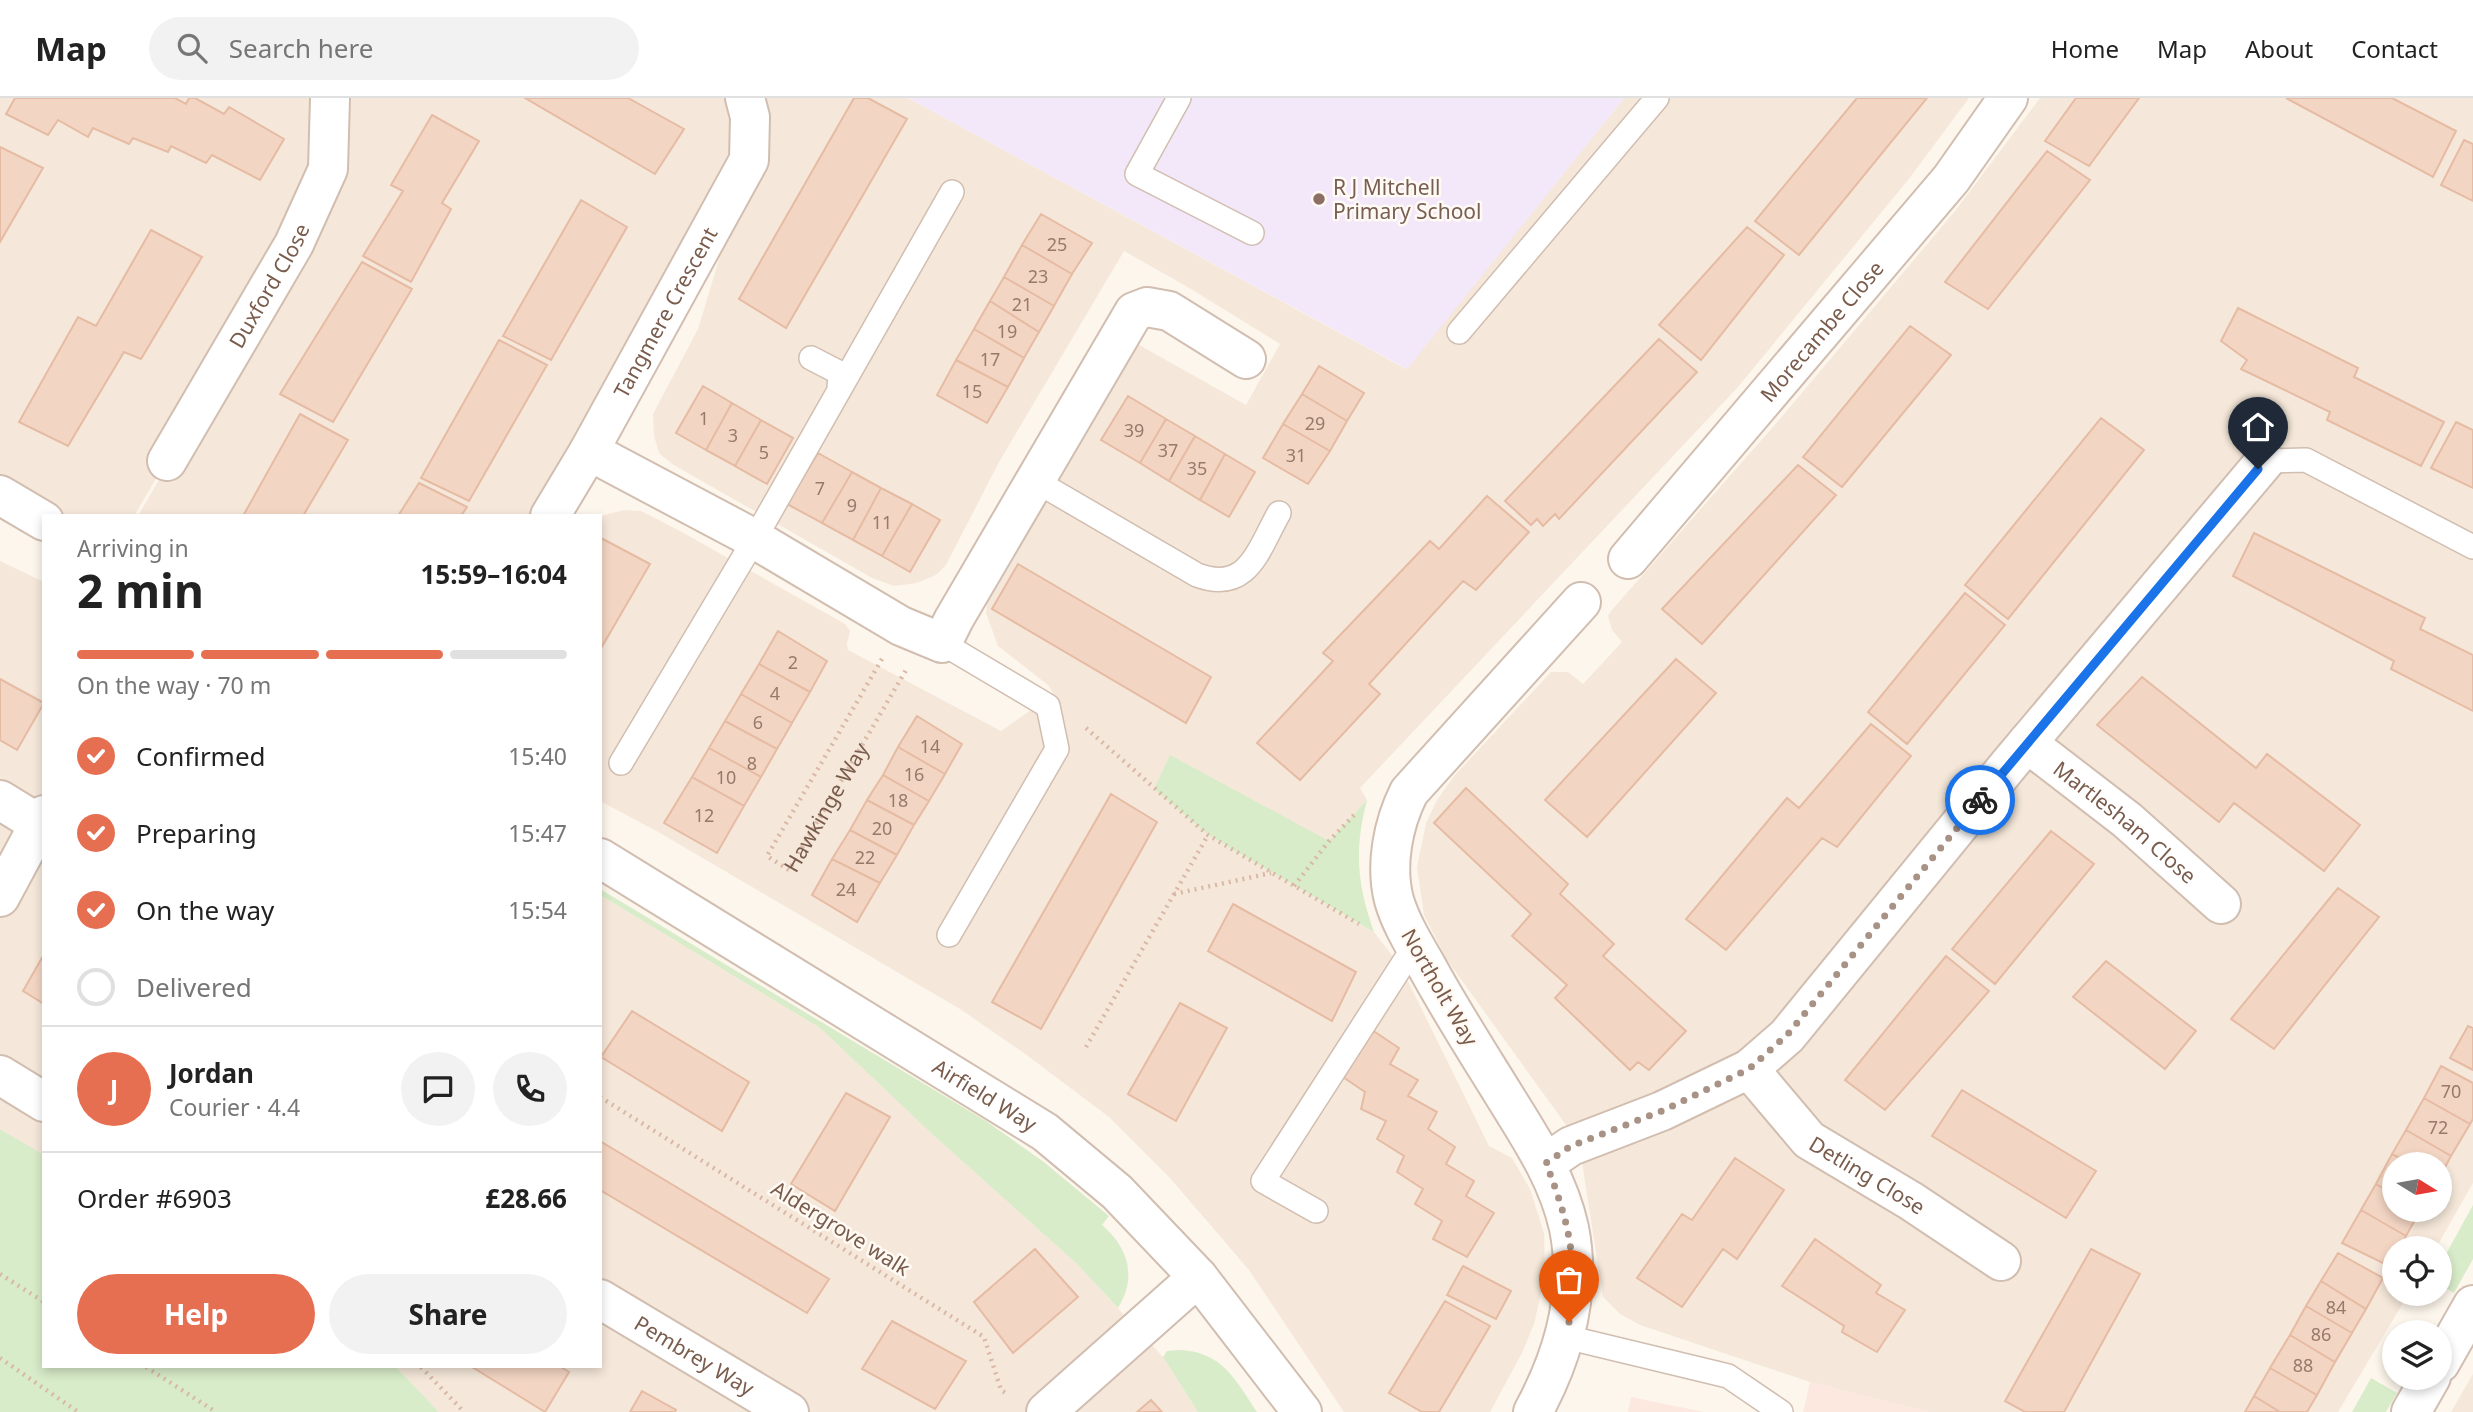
<!DOCTYPE html>
<meta charset="utf-8">
<style>
:root{--surface:#fff;--page:#f2f2f2;--text:#222;--muted:#767676;--line:#e0e0e0;--accent:#e76f51}
body{margin:0;font-family:"Noto Sans",sans-serif;background:var(--page);color:var(--text);height:100vh;display:flex;flex-direction:column;font-size:26px;white-space:nowrap}
*{box-sizing:border-box;margin:0}
p{font-size:23px;color:var(--muted)}
.icon{flex:none;width:38px;height:38px;fill:none;stroke:currentColor;stroke-width:2;stroke-linecap:round;stroke-linejoin:round}
.map{position:relative;flex:1;overflow:hidden}
.sheet{position:absolute;left:42px;top:416px;width:560px;height:854px;display:flex;flex-direction:column;background:var(--surface);border-radius:0px;box-shadow:0 4px 10px #0003}
.sheet>*{flex:none}
.needle{width:46px;rotate:101deg}
.fabs{position:absolute;left:2382px;top:1054px;display:grid;gap:14px}
.fabs a{display:grid;place-items:center;width:70px;height:70px;border-radius:50%;background:var(--surface);box-shadow:0 4px 10px #0003;font-size:35px}
.pin{position:absolute;display:grid;place-items:center;width:60px;height:60px;color:#fff;margin:-72px -30px;border-radius:50% 50% 50% 0;rotate:-45deg;box-shadow:0 0 7px #0007}
.pin .icon{rotate:45deg}
.courier{position:absolute;display:grid;place-items:center;width:70px;height:70px;margin:-35px;border:5px solid #1a73e8;border-radius:50%;background:#fff;color:#222;box-shadow:0 2px 9px #0007}
.summary em{font-style:normal;font-weight:700}
.summary div{display:flex;flex-direction:column-reverse}
.summary{display:flex;align-items:center;justify-content:space-between;height:119px;padding:0 35px}
h1{font-size:46px;font-weight:700;line-height:52px}
.bar{display:grid;grid-template-columns:repeat(4,1fr);gap:10px 7px;align-content:center;height:84px;padding:0 35px}
.bar i{height:9px;border-radius:5px;background:var(--line)}
.bar .active{background:var(--accent)}
.bar p{grid-column:span 4}
.line{display:flex;align-items:center;gap:18px;padding:0 35px;border-top:2px solid var(--line)}
.line div{flex:1}
.round{display:grid;place-items:center;flex:none;width:74px;height:74px;border-radius:37px;background:var(--page)}
ol{padding:0 35px;list-style:none}
li{display:flex;align-items:center;gap:21px;height:77px}
li p{margin-inline-start:auto}
li .icon{padding:7px;border-radius:50%;background:var(--accent);color:#fff;stroke-width:4}
li:last-child{color:var(--muted)}
li i{width:38px;height:38px;border:4px solid var(--line);border-radius:50%}
.primary-button{display:flex;gap:14px;margin-top:auto;padding:14px 35px}
.primary-button a{flex:1;height:80px;border-radius:42px;background:var(--accent);color:#fff;font-size:28px;font-weight:700;line-height:80px;text-align:center}
.primary-button a+a{background:var(--page);color:var(--text)}
header{display:flex;align-items:center;gap:42px;box-sizing:border-box;height:98px;padding:0 35px;background:var(--surface);border-bottom:2px solid var(--line)}
header strong{font-size:33px}
nav{display:flex;gap:38px;margin-inline-start:auto;font-size:24px}
.search{width:490px;height:63px;background:var(--page);display:flex;align-items:center;gap:18px;box-sizing:border-box;padding:0 24px;border-radius:38px;color:var(--muted);font-size:26px}
.map>svg:first-child{display:block}
.residential{fill:#f5e8da;fill-rule:evenodd}
.commercial{fill:#fde8e0}
.education{fill:#f3e8fa}
.green{fill:#d8ecc9}
.building{fill:#f3d5c3;stroke:#e6bba3;stroke-width:2}
.lines{fill:none;stroke-linecap:round;stroke-linejoin:round}
.service-casing{stroke:#d1beb0;stroke-width:26}
.minor-casing{stroke:#d1beb0;stroke-width:42}
.tertiary-casing{stroke:#d1beb0;stroke-width:42}
.path{stroke:#d9b8a5;stroke-width:4.5;stroke-dasharray:2 5;stroke-linecap:butt}
.service{stroke:#fff;stroke-width:23}
.minor{stroke:#fff;stroke-width:38}
.tertiary{stroke:#fff;stroke-width:38}
.done{stroke:#a89285;stroke-width:7;stroke-dasharray:0 12.6}
.route{stroke:#1a73e8;stroke-width:9}
.education-dot{fill:#8d6e63;stroke:#fffaf3;stroke-width:2.5}
.labels{text-anchor:middle;dominant-baseline:central;stroke-width:5;stroke-linejoin:round;paint-order:stroke}
.number-label{font-size:18px;fill:#987a6a}
.education-label{font-size:21px;fill:#785e54;stroke:#fffaf3;text-anchor:start}
.street-label{font-size:21px;fill:#7a5c4d;stroke:#fffaf3}
</style>
<header>
<strong>Map</strong>
<div class="search"><svg class="icon" aria-label="search" viewBox="0 0 24 24"><circle cx="10" cy="10" r="6"/><path d="M15 15l6 6"/></svg>Search here</div>
<nav><a>Home</a><a>Map</a><a>About</a><a>Contact</a></nav>
</header>
<div class="map">
<svg width="2473" height="1314" viewBox="0 0 2473 1314">
<rect width="100%" height="100%" fill="#fdf6ec"/>
<path class="residential" d="M0,0h330l-2,71 -77,149 -117,198h-90l-44,-21z
M331,0h409l4,63 -196,355h-410l157,-270z
M751,0h157l498,271 218,-271h345l-61,82 -170,207 -378,401 7,12 -38,41 -175,-52 54,46 166,97 27,35 88,179 23,12 18,31 14,44 1,33 -5,32 -6,26 -12,29 -32,59h-146l-95,-142 -79,-92 -61,-61 -85,-64 -64,-44 -300,-176 -60,-32v-285l24,-6 17,1 39,20 165,93 5,7 -3,13 1,6 153,81 30,-21 17,-4h14l-14,-21 -50,-39 -12,-33 3,-25 59,-89 86,-157 112,63 34,-61 -94,-58 -62,-35 -125,211 -53,103 -10,10 -19,8 -23,3 -22,-8 -200,-114 -13,-11 -5,-17 -1,-22 45,-85 51,-169z
M2040,0h433v1085l-37,65h-42v45h15l-71,119h-410l-118,-30 -170,-57 -20,-11 -17,-17 -24,-154 -132,-183 -23,-45 -7,-48 9,-44 11,-23 17,-24 97,-104h17l15,12 39,-42 -10,-12 -4,-14 3,-5 168,-191 176,-209zM2394,1066h46v45h-46z
M0,463l44,21v574l-44,-27z
M600,797l220,133 112,106 145,130 86,93 35,55h-759l-43,-45h204z
M2473,1276v38h-22z"/>
<path class="commercial" d="M1810,1284l118,30h-125z
M1631,1299l73,15h-76z"/>
<path class="education" d="M908,0h716l-217,271z"/>
<path class="green" d="M1170,657l159,86 38,-41c-13,50 -10,84 7,132l-166,-97 -54,-46z
M600,791l386,232 59,42 64,53 -7,9c27,23 35,53 16,83l-41,-44 -145,-130 -112,-106 -220,-133z
M0,1031l44,26v212h352l43,45h-439z
M2473,1107v54l-19,34 -14,-8v-20z
M1178,1252c44,1 57,29 79,62h-59l-35,-55 4,-6z
M2371,1280l26,15 -11,19h-34z"/>
<path class="building" d="M15,0h160l11,6 3,-6h6l29,16 5,-7 55,32 -24,41 -48,-25 -6,8 -35,-17 -3,6 -35,-14 -4,6 -36,-16 -5,9 -30,-17 -10,15 -42,-21z
M525,0h103l56,31 -29,45z
M854,0h14l39,21 -121,209 -47,-29z
M1857,0h70l-128,157 -44,-34z
M2076,0h63l-50,68 -44,-25z
M2286,0h106l64,33 -23,46z
M432,17l47,26 -37,62 9,6 -40,73 -48,-26 40,-65 -12,-6z
M2464,42l9,4v57l-32,-16z
M0,49l43,21 -43,74z
M2047,53l43,29 -102,129 -43,-27z
M581,102l46,27 -76,133 -48,-24z
M1041,116l51,29 -20,31 -50,-29z
M1747,129l37,28 -83,105 -42,-35z
M151,132l51,27 -61,102 -17,-7 -56,94 -49,-24 59,-105 18,9z
M1022,147l50,29 -18,32 -50,-29z
M362,164l50,27 -79,133 -53,-28z
M1004,179l50,29 -15,26 -49,-31z
M990,203l49,31 -15,26 -50,-29z
M2238,210l120,60 -4,9 90,45 -23,44 -94,-46 3,-8 -89,-43 6,-9 -26,-19z
M1910,228l41,29 -109,132 -39,-30z
M974,231l50,29 -16,29 -52,-27z
M1659,241l38,33 -138,147 -4,-5 -12,12 -6,-7 -6,6 -26,-24z
M499,242l48,25 -78,136 -48,-23z
M956,262l52,27 -21,36 -50,-28z
M1319,268l45,27 -17,28 -45,-27z
M703,288l29,17 -26,47 -30,-17z
M1302,296l45,27 -17,30 -47,-27z
M1128,298l38,23 -26,44 -39,-23z
M732,305l29,17 -26,46 -29,-16z
M300,316l48,26 -45,76h-60z
M2101,320l43,32 -136,169 -43,-34z
M1166,321l29,17 -26,45 -29,-18z
M761,322l32,18 -26,46 -32,-18z
M2456,324l17,8v58l-42,-20z
M1283,326l47,27 -22,33 -45,-26z
M1195,338l30,18 -25,46 -31,-19z
M818,355l34,19 -30,51 -35,-19z
M1225,356l30,18 -26,45 -29,-17z
M1798,367l38,30 -134,149 -40,-35z
M852,374l29,16 -28,52 -31,-17z
M419,385l48,24 -6,9h-63z
M881,390l31,16 -30,52 -29,-16z
M1487,398l42,36 -53,58 -13,-9 -94,103 11,10 -80,86 -43,-37 76,-82 -10,-8 107,-112 9,8z
M912,406l28,16 -30,52 -28,-16z
M2254,435l171,85 -5,11 53,26v56l-82,-42 3,-8 -161,-85z
M601,440l49,26 -50,86v-111z
M1018,466l193,113 -25,46 -194,-114z
M1965,495l40,32 -98,119 -39,-32z
M778,533l49,30 -17,31 -51,-28z
M1676,561l40,34 -129,144 -42,-37z
M759,566l51,28 -18,31 -51,-29z
M2142,579l114,91 11,-14 93,71 -36,46 -90,-68 -15,19 -122,-97z
M0,581l44,24 -27,47 -17,-10z
M741,596l51,29 -15,26 -52,-28z
M917,618l45,28 -17,30 -47,-27z
M725,623l52,28 -16,28 -52,-29z
M1871,626l40,32 -74,91 -15,-9 -96,112 -40,-31 101,-121 12,10z
M898,649l47,27 -16,27 -46,-26z
M709,650l52,29 -17,29 -52,-29z
M883,677l46,26 -15,24 -47,-25z
M692,679l52,29 -27,47 -53,-30z
M1466,690l102,96 -8,10 54,50 -11,12 83,75 -37,39 -11,-8 -8,8 -75,-72 12,-13 -55,-49 19,-22 -97,-91z
M1111,696l46,28 -116,207 -49,-27z
M867,702l47,25 -17,30 -47,-25z
M850,732l47,25 -17,28 -48,-24z
M2051,733l43,33 -99,120 -43,-35z
M832,761l48,24 -23,39 -45,-27z
M2338,790l41,29 -105,132 -43,-30z
M1233,806l123,68 -24,49 -124,-70z
M43,858h1v48l-21,-13z
M1946,858l43,35 -104,119 -40,-30z
M2106,863l90,70 -31,38 -92,-72z
M1180,905l47,25 -51,93 -48,-27z
M632,913l117,71 -27,49 -121,-74z
M1366,928l33,22 -9,16 28,16 -10,16 29,16 -9,17 27,18 -9,17 28,17 -8,15 28,17 -27,44 -34,-18 9,-18 -27,-17 8,-15 -26,-17 7,-16 -27,-17 9,-18 -25,-12 4,-17 -28,-19z
M2468,928l5,2v42l-23,-12z
M2441,968l32,17v36l-3,5 -46,-26z
M1962,992l134,81 -30,47 -134,-82z
M846,995l44,24 -55,94 -44,-27z
M2424,1000l46,26 -19,32 -45,-26z
M2406,1032l45,26 -11,21v-13h-29l-19,-10z
M600,1043l229,138 -22,34 -207,-123z
M2392,1056l19,10h-17v31l-18,-11z
M1735,1060l49,32 -47,69 -14,-10 -41,58 -45,-29 45,-64 10,6z
M2376,1086l18,11v14l26,2 -14,25 -45,-26z
M2361,1112l45,26 -7,12h-5v9l-5,9 -47,-23z
M1815,1141l66,46 -5,8 29,17 -28,42 -35,-20 2,-6 -62,-40z
M1035,1151l43,48 -65,56 -39,-51z
M2091,1151l49,25 -76,138h-39l-20,-11z
M2338,1155l45,25 -17,31 -45,-28z
M1463,1168l48,25 -15,28 -49,-24z
M2321,1183l45,28 -14,24 -46,-27z
M1445,1203l45,25 -51,86h-17l-33,-19z
M2306,1208l46,27 -17,29 -45,-27z
M892,1223l74,40 -31,48 -73,-40z
M2290,1237l45,27 -18,33 -47,-27z
M472,1269h89l8,5 -24,40z
M2270,1270l47,27 -10,17h-27l-26,-16z
M642,1293l34,19 -1,2h-45z
M2254,1298l26,16h-35z
M1151,1302l11,12h-25z"/>
<g class="lines">
<g class="service-casing">
<path id="service" d="M1179,0l-42,76 115,59
M1459,234l198,-234
M811,260l29,15 -1,16
M2265,363l41,-1 167,87
M1034,382l163,95c51,19 61,-25 82,-62
M942,545l106,63 9,43 -108,186
M621,665l133,-223 198,-348
M1316,1113l-53,-30 152,-236
M1566,1239l162,39 53,36"/>
</g>
<g class="minor-casing">
<g id="minor">
<path d="M589,353l162,86 150,89 41,17 12,-24 180,-307 13,-5 22,4 77,48"/>
<path id="s2" d="M167,363l127,-217 34,-75 2,-71"/>
<path id="s3" d="M550,418l39,-65 160,-291 1,-43 -5,-19"/>
<path id="s4" d="M1628,461l323,-380 57,-81"/>
<path id="s5" d="M2027,645l100,77 94,84"/>
<path d="M0,702l39,24"/>
<path d="M0,799l44,-82"/>
<path id="s6" d="M1749,971l60,71 102,61 90,60"/>
<path d="M0,977l44,27"/>
<path d="M1546,1065l25,-17 91,-35 87,-42 38,-33 224,-274 254,-301"/>
<path id="s7" d="M600,1201l189,113"/>
<path d="M2440,1265l33,-58"/>
<path d="M1046,1314l152,-135"/>
<path d="M1533,1314c31,-57 49,-119 36,-184 -11,-50 -39,-91 -65,-133 -26,-42 -53,-84 -77,-128 -12,-21 -26,-43 -33,-67 -9,-35 -1,-76 15,-108l172,-190"/>
<path d="M2411,1314l20,-35"/>
</g>
</g>
<g class="tertiary-casing">
<g id="tertiary">
<path d="M0,397l44,26"/>
<path id="s8" d="M600,760l445,274 72,60 81,85 104,135"/>
</g>
</g>
<g class="path">
<path id="s1" d="M882,561l-115,197 22,14 117,-200"/>
<path d="M1086,630l122,107 151,89"/>
<path d="M1294,788l35,-45 28,-29"/>
<path d="M1174,796l97,-21"/>
<path d="M1086,949l122,-212"/>
<path d="M600,999l384,240 17,53 8,5"/>
<path d="M0,1176l44,28"/>
<path d="M0,1260l78,54"/>
<path d="M146,1269l70,45"/>
<path d="M421,1269l43,45"/>
</g>
<use href="#service" class="service"/>
<use href="#minor" class="minor"/>
<use href="#tertiary" class="tertiary"/>
</g>
<g class="lines">
<path class="done" d="M1569,1224c10,-62 -1,-102 -23,-159l25,-17 91,-35 87,-42 38,-34 193,-235"/>
<path class="route" d="M1980,702l278,-331"/>
</g>
<circle class="education-dot" cx="1319" cy="101" r="7"/>
<g class="labels">
<g class="number-label">
<text x="1057" y="146">25</text>
<text x="1038" y="178">23</text>
<text x="1022" y="206">21</text>
<text x="1007" y="233">19</text>
<text x="990" y="261">17</text>
<text x="972" y="293">15</text>
<text x="704" y="320">1</text>
<text x="1315" y="325">29</text>
<text x="1134" y="332">39</text>
<text x="733" y="337">3</text>
<text x="1168" y="352">37</text>
<text x="764" y="354">5</text>
<text x="1296" y="357">31</text>
<text x="1197" y="370">35</text>
<text x="820" y="390">7</text>
<text x="852" y="407">9</text>
<text x="882" y="424">11</text>
<text x="793" y="564">2</text>
<text x="775" y="595">4</text>
<text x="758" y="624">6</text>
<text x="930" y="648">14</text>
<text x="752" y="665">8</text>
<text x="914" y="676">16</text>
<text x="726" y="679">10</text>
<text x="898" y="702">18</text>
<text x="704" y="717">12</text>
<text x="882" y="730">20</text>
<text x="865" y="759">22</text>
<text x="846" y="791">24</text>
<text x="2451" y="993">70</text>
<text x="2438" y="1029">72</text>
<text x="2336" y="1209">84</text>
<text x="2321" y="1236">86</text>
<text x="2303" y="1267">88</text>
</g>
<g class="education-label">
<text x="1333" y="89">R J Mitchell<tspan x="1333" dy="24">Primary School</tspan></text>
</g>
<g class="street-label">
<text stroke="none"><textPath href="#s2" startOffset="203">Duxford Close</textPath></text>
<text stroke="none"><textPath href="#s3" startOffset="234">Tangmere Crescent</textPath></text>
<text stroke="none"><textPath href="#s4" startOffset="299">Morecambe Close</textPath></text>
<text stroke="none"><textPath href="#s1" startOffset="327">Hawkinge Way</textPath></text>
<text stroke="none"><textPath href="#s5" startOffset="126">Martlesham Close</textPath></text>
<text transform="translate(1440 889) rotate(60)">Northolt Way</text>
<text stroke="none"><textPath href="#s8" startOffset="452">Airfield Way</textPath></text>
<text stroke="none"><textPath href="#s6" startOffset="161">Detling Close</textPath></text>
<text transform="translate(841 1130) rotate(32)">Aldergrove walk</text>
<text stroke="none"><textPath href="#s7" startOffset="110">Pembrey Way</textPath></text>
</g>
</g>
</svg>
<div class="fabs">
<a><svg class="needle" viewBox="-14 -14 28 28"><path d="M0-13l5 13h-10z" fill="#e53935"/><path d="M0 13l5-13h-10z" fill="#767676"/></svg></a>
<a><svg class="icon" aria-label="locate" viewBox="0 0 24 24"><circle cx="12" cy="12" r="6"/><path d="M12 2v4M12 18v4M2 12h4M18 12h4"/></svg></a>
<a><svg class="icon" aria-label="layers" viewBox="0 0 24 24"><path d="M12 4l9 5-9 5-9-5zM3 14l9 5 9-5"/></svg></a>
</div>
<div class="pin" style="left:1569px;top:1224px;background:#ea580c"><svg class="icon" aria-label="bag" viewBox="0 0 24 24"><path d="M5 8h14l-1 12H6zM9 8a3 3 0 0 1 6 0"/></svg></div>
<div class="pin" style="left:2258px;top:371px;background:#1f2937"><svg class="icon" aria-label="home" viewBox="0 0 24 24"><path d="M3 11l9-7 9 7M6 9v11h12V9"/></svg></div>
<div class="courier" style="left:1980px;top:702px"><svg class="icon" aria-label="bike" viewBox="0 0 24 24"><circle cx="6" cy="16" r="4"/><circle cx="18" cy="16" r="4"/><path d="M6 16l4-8h5l3 8M10 8l3 8H6M13 5h3"/></svg></div>
<section class="sheet">
<div class="summary"><div><h1>2 min</h1><p>Arriving in</p></div><em>15:59–16:04</em></div>
<div class="bar"><i class="active"></i><i class="active"></i><i class="active"></i><i></i><p>On the way · 70 m</p></div>
<ol>
<li><svg class="icon" aria-label="check" viewBox="0 0 24 24"><path d="M5 12l5 5 9-10"/></svg>Confirmed<p>15:40</p></li>
<li><svg class="icon" aria-label="check" viewBox="0 0 24 24"><path d="M5 12l5 5 9-10"/></svg>Preparing<p>15:47</p></li>
<li><svg class="icon" aria-label="check" viewBox="0 0 24 24"><path d="M5 12l5 5 9-10"/></svg>On the way<p>15:54</p></li>
<li><i></i>Delivered</li>
</ol>
<div class="line" style="height:126px"><b class="round" style="background:var(--accent);color:#fff">J</b><div><b>Jordan</b><p>Courier · 4.4</p></div><a class="round"><svg class="icon" aria-label="chat" viewBox="0 0 24 24"><path d="M4 5h16v11H9l-5 4z"/></svg></a><a class="round"><svg class="icon" aria-label="phone" viewBox="0 0 24 24"><path d="M5 4h4l2 5-3 2q2 4 5 5l2-3 5 2v4C11 20 4 13 5 4z"/></svg></a></div>
<div class="line" style="height:91px"><div>Order #6903</div><b>£28.66</b></div>
<div class="primary-button"><a>Help</a><a>Share</a></div>
</section>
</div>
